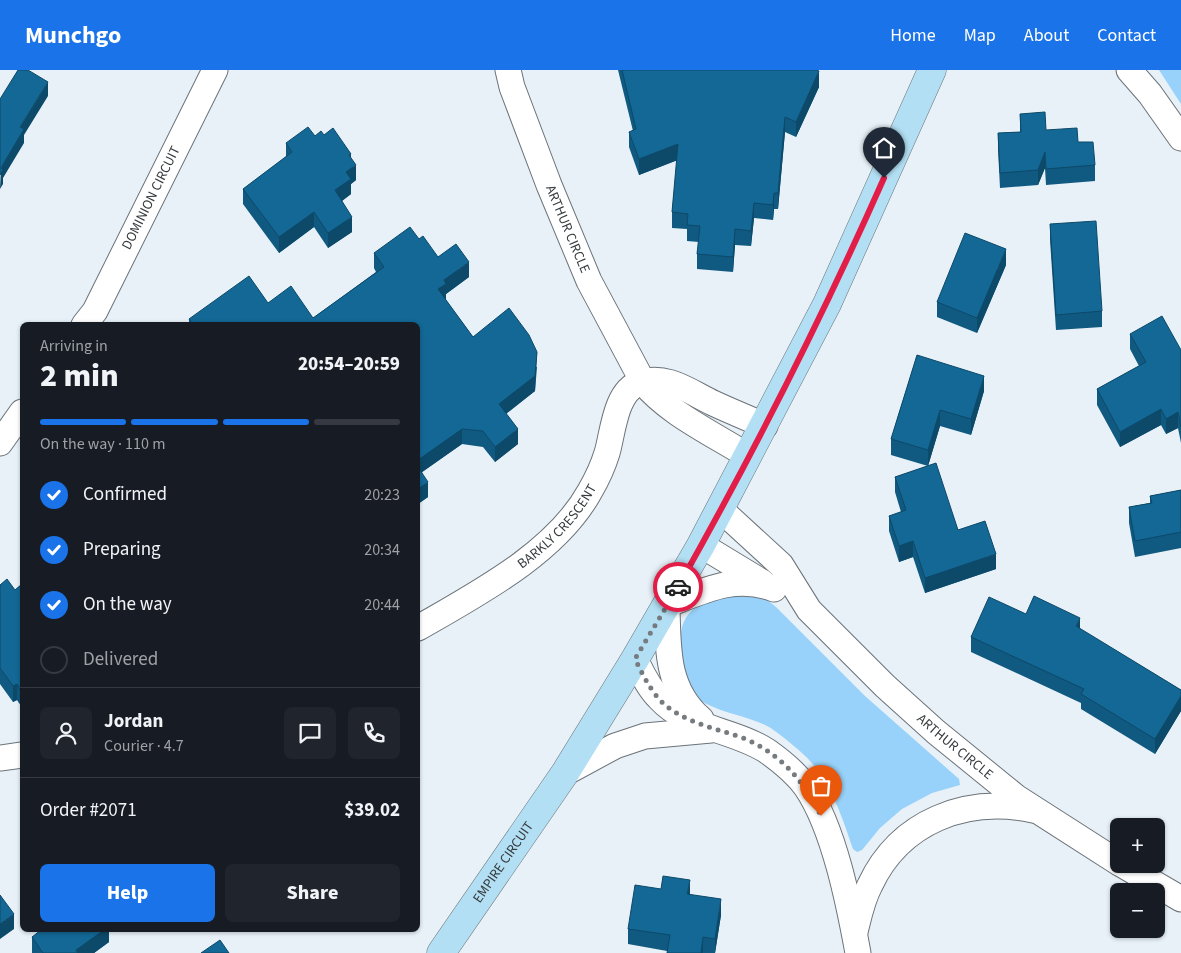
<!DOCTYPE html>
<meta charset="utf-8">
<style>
:root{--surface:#171b24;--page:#20242c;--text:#f1f3f6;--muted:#9ea1a6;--line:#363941;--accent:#1a73e8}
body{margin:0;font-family:"Source Sans 3",sans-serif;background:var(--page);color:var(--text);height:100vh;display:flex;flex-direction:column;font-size:19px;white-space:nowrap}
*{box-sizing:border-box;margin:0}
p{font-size:16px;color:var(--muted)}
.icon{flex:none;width:28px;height:28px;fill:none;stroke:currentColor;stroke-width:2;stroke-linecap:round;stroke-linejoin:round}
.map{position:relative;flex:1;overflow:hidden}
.drawer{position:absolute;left:20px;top:252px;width:400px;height:610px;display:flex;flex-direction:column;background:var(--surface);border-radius:8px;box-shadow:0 1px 4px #0004}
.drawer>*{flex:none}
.buttons{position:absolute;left:1110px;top:748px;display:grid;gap:10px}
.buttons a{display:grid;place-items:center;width:55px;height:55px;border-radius:8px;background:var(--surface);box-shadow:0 1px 4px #0004;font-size:25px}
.pin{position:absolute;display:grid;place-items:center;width:42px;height:42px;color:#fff;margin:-51px -21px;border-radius:50% 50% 50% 0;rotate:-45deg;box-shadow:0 0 5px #0007}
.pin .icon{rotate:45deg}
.courier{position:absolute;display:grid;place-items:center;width:50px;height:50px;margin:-25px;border:4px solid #e11d48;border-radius:50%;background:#fff;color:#222;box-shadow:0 1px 6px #0007}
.headline em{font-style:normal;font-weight:800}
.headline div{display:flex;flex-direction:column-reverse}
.headline{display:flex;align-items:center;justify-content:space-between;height:85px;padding:0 20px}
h1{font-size:32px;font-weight:800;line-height:38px}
.bar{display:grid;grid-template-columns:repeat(4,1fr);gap:8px 5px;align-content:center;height:60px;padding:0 20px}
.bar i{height:6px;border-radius:4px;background:var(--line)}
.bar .current{background:var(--accent)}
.bar p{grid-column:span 4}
.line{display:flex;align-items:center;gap:12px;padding:0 20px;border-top:1px solid var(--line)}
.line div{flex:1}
.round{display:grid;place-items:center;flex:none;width:52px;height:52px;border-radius:8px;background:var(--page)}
ol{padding:0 20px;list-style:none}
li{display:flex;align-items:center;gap:15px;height:55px}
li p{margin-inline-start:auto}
li .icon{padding:5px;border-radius:50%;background:var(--accent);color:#fff;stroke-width:4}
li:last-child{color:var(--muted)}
li i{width:28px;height:28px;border:2px solid var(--line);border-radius:50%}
.button{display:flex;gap:10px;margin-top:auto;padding:10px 20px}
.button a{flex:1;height:58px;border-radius:8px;background:var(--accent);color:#fff;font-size:20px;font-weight:800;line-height:58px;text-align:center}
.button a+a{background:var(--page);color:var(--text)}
header{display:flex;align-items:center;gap:30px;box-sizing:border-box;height:70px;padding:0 25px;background:var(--accent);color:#fff}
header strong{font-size:24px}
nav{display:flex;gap:28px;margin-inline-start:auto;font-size:18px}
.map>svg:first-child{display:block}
.green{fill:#98d2fa}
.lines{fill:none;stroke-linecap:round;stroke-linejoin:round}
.street-casing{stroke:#6b7379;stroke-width:27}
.secondary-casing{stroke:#6b7379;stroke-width:29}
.street{stroke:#fff;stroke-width:25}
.secondary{stroke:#b2dff3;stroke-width:28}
.wall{fill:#105981}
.shaded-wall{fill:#0d4969}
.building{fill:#136896;stroke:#0d4969}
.done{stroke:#757b7e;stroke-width:5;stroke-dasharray:0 9}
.route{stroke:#e11d48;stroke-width:6}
.labels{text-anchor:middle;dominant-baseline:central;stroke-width:5;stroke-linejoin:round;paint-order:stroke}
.street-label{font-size:14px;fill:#373b3d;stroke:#fff}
</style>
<header>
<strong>Munchgo</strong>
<nav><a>Home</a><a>Map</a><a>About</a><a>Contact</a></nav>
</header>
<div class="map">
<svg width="1181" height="883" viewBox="0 0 1181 883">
<rect width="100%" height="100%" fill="#e7f1f7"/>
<path class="green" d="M1159,0h22v34z
M739,523l27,6 10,8 89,89 94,83 1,6 -28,8 -30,16 -22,19 -18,22 -5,2 -4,-3c-11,-33 -24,-72 -51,-96 -10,-9 -22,-19 -33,-26 -26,-15 -76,-15 -86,-49 -3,-11 -2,-24 -2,-35 -3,-38 28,-42 58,-50z"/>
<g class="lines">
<g class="street-casing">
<g id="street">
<path id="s1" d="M508,0l4,17 37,98 40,96 54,101c23,30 72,53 105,74"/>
<path d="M1129,0l21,24 31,44"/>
<path id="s2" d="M84,255l11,-14 120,-241"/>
<path d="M0,373l22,-31"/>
<path id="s3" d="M720,439l61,56 28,45 76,76 51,46 80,65 103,66"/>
<path d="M701,475l61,37"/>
<path id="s4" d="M418,558c59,-34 138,-75 172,-137 7,-12 13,-25 17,-38 6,-20 8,-61 32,-70 27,-10 51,9 74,20 17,8 35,15 52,23"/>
<path d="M635,589c7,14 13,28 24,39 28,31 74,31 108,53 14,10 29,22 39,36 28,41 43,117 52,166"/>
<path d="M701,649c-35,-30 -33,-71 -34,-114 36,-14 68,-31 107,-16"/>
<path d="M0,688l22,-3"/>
<path d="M565,703l50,-27 30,-10 66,-6"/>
<path d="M1121,794l60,35"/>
<path d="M855,862c4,-16 7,-32 15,-47 30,-64 96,-89 163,-75"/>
</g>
</g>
<g class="secondary-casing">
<g id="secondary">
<path id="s5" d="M441,883l124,-180 70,-114 66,-114 126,-241 105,-234"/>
</g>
</g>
<use href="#street" class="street"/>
<use href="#secondary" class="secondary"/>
</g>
<path class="wall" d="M618,0h198l3,17 -23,50 -11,-5 -7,77h-4l-1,11 -19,-2 -3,28 -16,-1 -2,27 -36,-3v-15l2,-12 -12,-1v-12l-15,-1v-16l5,-52 -38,15 -10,-28v-15l4,-1z
M1020,44l26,16 32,12 17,23v16l-49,4 -1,-17 -7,17 -38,3 -2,-39v-16l22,-1z
M324,65l27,23 5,22 -5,4v10l-9,7 10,31 -24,16 -14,-21 -35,26 -36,-49v-15l43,-32v-14l29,-7z
M1050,154l52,87v16l-46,3 -6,-90z
M419,169l19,18 31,20 -23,17 -1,5 28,38 64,30 -2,24 -29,23 12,30 -23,18 -12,-15 -21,-3 -40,28 6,25 -10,7v-179h-229v-6l79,-16 45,15 63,-46 -2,-4v-15z
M1006,195l-29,68 -40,-16v-15z
M1130,264l51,16v93l-3,-15 -12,6 -5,-9 -41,22 -23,-42v-16l42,-23 -9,-17z
M917,285l67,36 -13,44 -31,-9 -12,40 30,64 38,39 -71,24 -12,-36 -14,5 -10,-31v-15l12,-4 -6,-20v-15l33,-11 -37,-11v-16z
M1181,420v58l-46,9 -6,-34v-16l21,-4v-7z
M22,514l-1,122 -4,-6 -4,2 -13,-18v-99l15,5z
M1026,544l54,15 101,61v21l-26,43 -74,-45v-6l-110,-51v-15z
M690,824l31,21 -6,38h-48v-2l-39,-7v-15z
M109,860v12l-15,11h-62v-16z"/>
<path class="shaded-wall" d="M819,1v16l-23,50v-15z
M48,12v14l-24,39v8l-21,35v6l-3,5 1,-21 19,-41z
M785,47v15l-7,77v-16z
M678,74v16l-39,15v-16z
M1045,82v16l-7,17v-15z
M351,84v15l5,-4v15l-5,4v10l-16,12v-16l11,-18 3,-17z
M774,123v16l-1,11v-15z
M754,133v15l-3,28v-15z
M314,142v15l-35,26v-16z
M352,147v15l-24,16v-15z
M735,159v16l-2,27v-15z
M1006,179v16l-29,68v-15z
M469,192v15l-23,17v5l-8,6v-16l6,-9z
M537,282l-2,39 -36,28v-15z
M984,306v15l-13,44v-16z
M1161,339v16l-41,22v-15z
M940,340v16l-12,40v-16z
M1178,342v16l-12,6v-15z
M462,359v15l-44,31v-15z
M518,359v15l-23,18v-15z
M428,412v15l-10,7v-15z
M913,471v16l-14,5v-16z
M996,484v15l-71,24v-15z
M1080,548v15l-4,-7z
M17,614v16l-4,2v-16z
M22,620v15l-1,1v-15z
M1181,626v15l-26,43v-15z
M690,810v16l-3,-2z
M721,829v16l-6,38v-14z
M14,844v15l-14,10v-15z
M104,860h5v12l-15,11h-18v-3z
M703,867v16h-2z"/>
<path class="building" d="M18,0h10l20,12 -28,45 4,2 -23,39 2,2 -3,5v-76z
M622,0h194l3,1 -23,51 -11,-5 -7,76h-4l-1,12 -19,-2 -3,28 -16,-2 -2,28 -36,-3 3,-28 -13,-1 1,-11 -16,-2 6,-68 -39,15 -10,-27 7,-3z
M1045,42l1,18 31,-2 1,14h15l2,23 -49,4 -1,-17 -7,18 -38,3 -2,-40 23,-1 -1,-18z
M308,57l7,9 6,-5 3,4 9,-7 18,26 -2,1 7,10 -10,7 5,7 -16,11 17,27 -24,16 -14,-21 -35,25 -36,-48 49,-37 -6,-9z
M1096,151l6,90 -46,4 -6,-91z
M410,157l9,12 4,-3 15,21 18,-13 13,18 -25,18 2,4 -8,5 35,48 36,-29 20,27 8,17 -2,24 -36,28 19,25 -23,18 -12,-16 -21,-2 -44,31v-47l2,-2 -2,-3v-83h-225l-4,-6 60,-43 19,27 23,-17 22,32 71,-51 -10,-14z
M965,163l41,16 -29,69 -40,-16z
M1162,246l19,34v77l-3,-15 -12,7 -5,-10 -41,23 -23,-43 49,-27 -16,-28z
M917,285l67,21 -13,43 -31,-9 -12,40 -37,-11z
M936,393l22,67 27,-9 11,33 -71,24 -12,-37 -14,5 -10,-30 17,-6 -11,-33z
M418,397l10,15 -10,7z
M1181,420v42l-46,9 -6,-34 23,-4 -2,-7z
M7,509l8,11 7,-6v106l-1,1 -4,-7 -4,2 -13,-18v-83z
M1034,526l46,22 -4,8 105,64v6l-26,43 -74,-45 3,-5 -113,-52 18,-40 37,17z
M663,806l27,4 -3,14 34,5 -6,40 -12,-2 -2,16h-34l3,-18 -42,-6 7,-44 26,4z
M0,825l14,19 -14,10z
M41,860h63l-28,20 2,3h-35l-11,-16z
M220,870l9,13h-28z"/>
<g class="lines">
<path class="done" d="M678,517l-43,72c8,16 16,33 29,45 20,17 46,23 70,31 40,12 70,44 87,81"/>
<path class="route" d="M678,517c75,-133 144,-269 206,-409"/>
</g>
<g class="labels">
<g class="street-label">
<text stroke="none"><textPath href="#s2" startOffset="144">DOMINION CIRCUIT</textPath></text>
<text stroke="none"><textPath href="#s1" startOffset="170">ARTHUR CIRCLE</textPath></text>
<text stroke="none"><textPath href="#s4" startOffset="174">BARKLY CRESCENT</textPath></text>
<text stroke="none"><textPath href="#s3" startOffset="336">ARTHUR CIRCLE</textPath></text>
<text stroke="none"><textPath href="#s5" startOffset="110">EMPIRE CIRCUIT</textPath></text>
</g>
</g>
</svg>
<div class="buttons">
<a>+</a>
<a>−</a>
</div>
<div class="pin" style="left:821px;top:746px;background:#ea580c"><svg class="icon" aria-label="bag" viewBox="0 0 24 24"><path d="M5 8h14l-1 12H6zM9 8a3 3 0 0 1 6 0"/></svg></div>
<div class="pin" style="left:884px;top:108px;background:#1f2937"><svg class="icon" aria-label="home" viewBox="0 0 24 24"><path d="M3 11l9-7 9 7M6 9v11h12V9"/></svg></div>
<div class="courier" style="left:678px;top:517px"><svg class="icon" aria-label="car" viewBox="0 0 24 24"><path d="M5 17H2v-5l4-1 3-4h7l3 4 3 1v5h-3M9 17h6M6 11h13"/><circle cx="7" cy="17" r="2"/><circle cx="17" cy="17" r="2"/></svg></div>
<section class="drawer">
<div class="headline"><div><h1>2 min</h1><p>Arriving in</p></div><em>20:54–20:59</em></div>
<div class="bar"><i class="current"></i><i class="current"></i><i class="current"></i><i></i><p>On the way · 110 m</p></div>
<ol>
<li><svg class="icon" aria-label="check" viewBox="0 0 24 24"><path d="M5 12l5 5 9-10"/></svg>Confirmed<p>20:23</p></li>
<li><svg class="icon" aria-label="check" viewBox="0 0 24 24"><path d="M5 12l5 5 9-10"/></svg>Preparing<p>20:34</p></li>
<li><svg class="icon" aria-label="check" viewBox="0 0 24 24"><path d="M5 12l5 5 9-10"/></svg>On the way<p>20:44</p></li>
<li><i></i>Delivered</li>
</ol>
<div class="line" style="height:90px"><a class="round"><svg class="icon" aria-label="person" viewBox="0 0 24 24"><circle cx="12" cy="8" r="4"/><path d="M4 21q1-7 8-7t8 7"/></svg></a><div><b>Jordan</b><p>Courier · 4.7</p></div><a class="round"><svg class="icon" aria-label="chat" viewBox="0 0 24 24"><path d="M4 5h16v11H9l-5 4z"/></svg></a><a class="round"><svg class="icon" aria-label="phone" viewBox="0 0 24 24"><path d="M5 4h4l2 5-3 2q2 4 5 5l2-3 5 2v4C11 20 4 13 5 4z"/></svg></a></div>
<div class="line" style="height:65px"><div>Order #2071</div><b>$39.02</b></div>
<div class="button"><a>Help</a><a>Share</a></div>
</section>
</div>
